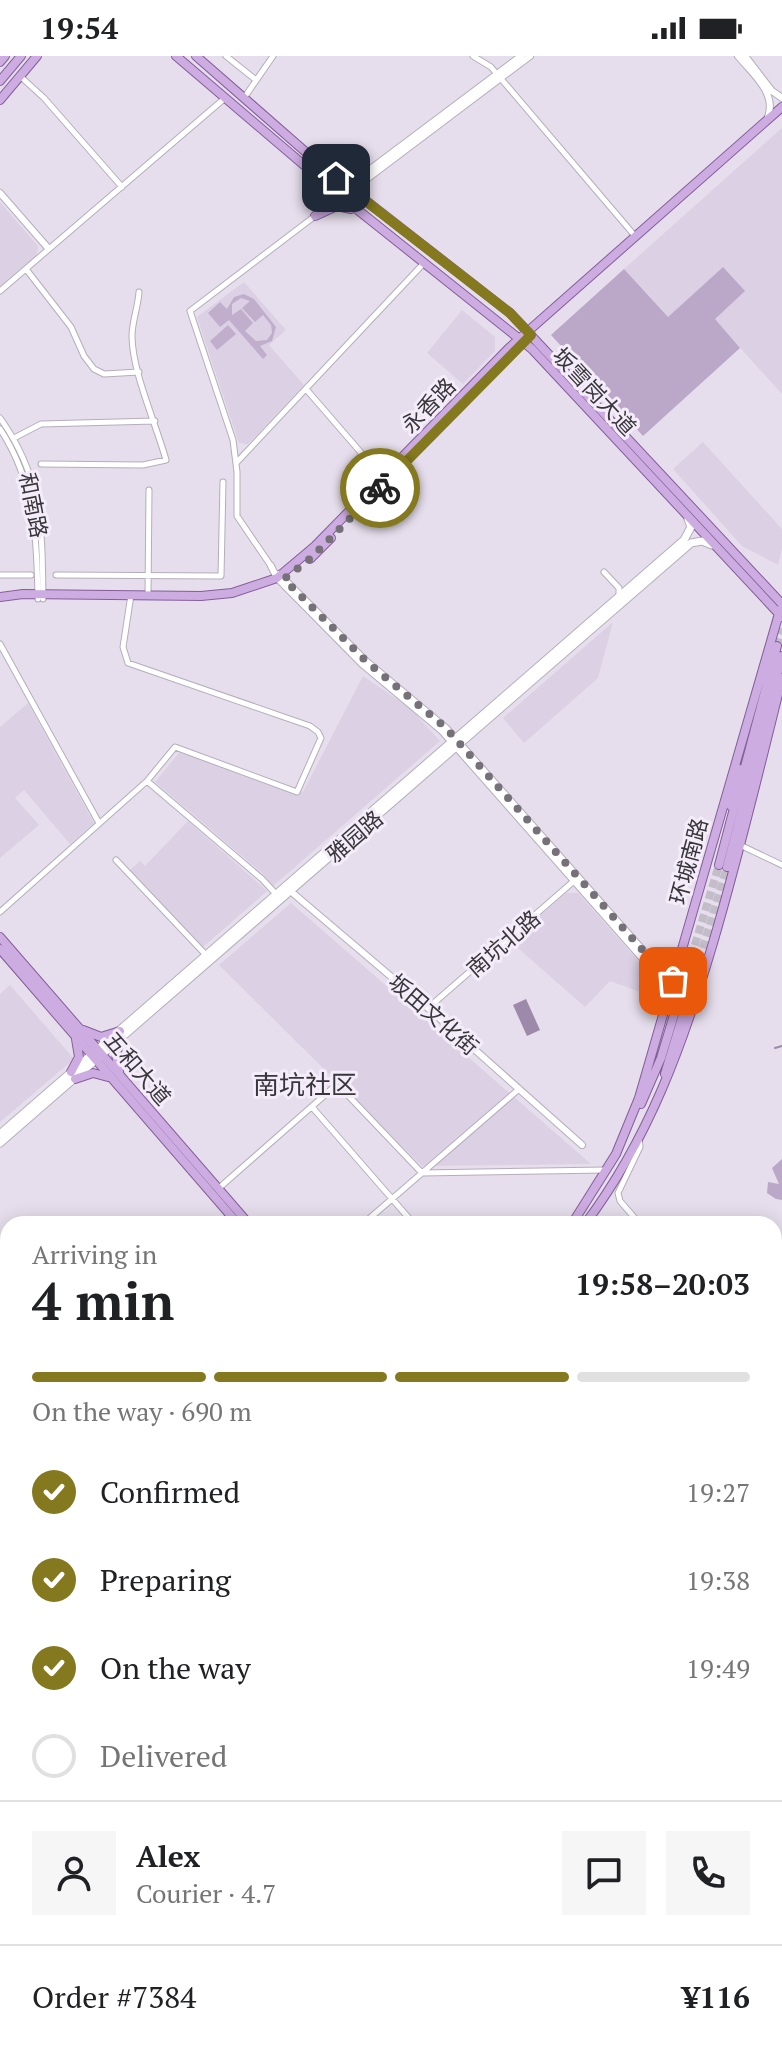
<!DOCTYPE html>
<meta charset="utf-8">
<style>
:root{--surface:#fff;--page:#f6f6f6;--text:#202124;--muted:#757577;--line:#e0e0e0;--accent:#84791e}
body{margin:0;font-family:"PT Serif","Noto Sans SC",serif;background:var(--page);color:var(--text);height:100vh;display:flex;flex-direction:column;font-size:30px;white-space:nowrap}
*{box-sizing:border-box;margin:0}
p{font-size:26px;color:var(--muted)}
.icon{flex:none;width:44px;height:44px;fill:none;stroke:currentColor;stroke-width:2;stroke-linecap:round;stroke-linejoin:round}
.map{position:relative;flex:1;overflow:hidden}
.panel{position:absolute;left:0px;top:1160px;width:782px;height:848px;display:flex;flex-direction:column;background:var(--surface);border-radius:24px 24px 0 0;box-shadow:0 4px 20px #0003}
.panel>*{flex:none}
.pin{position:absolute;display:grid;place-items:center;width:68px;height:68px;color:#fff;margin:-34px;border-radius:16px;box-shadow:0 4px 12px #0006}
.courier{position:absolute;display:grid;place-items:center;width:80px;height:80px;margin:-40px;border:6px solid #84791e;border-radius:50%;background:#fff;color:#222;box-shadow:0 2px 10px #0007}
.summary em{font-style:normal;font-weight:700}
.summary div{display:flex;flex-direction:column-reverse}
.summary{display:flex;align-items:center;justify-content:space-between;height:136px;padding:0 32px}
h1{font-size:52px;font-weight:700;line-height:60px}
.bar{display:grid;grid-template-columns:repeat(4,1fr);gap:12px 8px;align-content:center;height:96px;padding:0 32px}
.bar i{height:10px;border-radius:6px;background:var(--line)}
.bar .active{background:var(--accent)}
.bar p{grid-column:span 4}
.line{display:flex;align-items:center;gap:20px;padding:0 32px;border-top:2px solid var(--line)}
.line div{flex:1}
.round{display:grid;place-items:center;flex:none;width:84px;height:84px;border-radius:0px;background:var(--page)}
ol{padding:0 32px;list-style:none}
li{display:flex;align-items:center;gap:24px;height:88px}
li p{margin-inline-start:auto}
li .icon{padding:8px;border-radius:50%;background:var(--accent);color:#fff;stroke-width:4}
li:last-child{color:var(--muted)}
li i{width:44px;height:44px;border:4px solid var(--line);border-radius:50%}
.status{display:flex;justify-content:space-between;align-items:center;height:56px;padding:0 40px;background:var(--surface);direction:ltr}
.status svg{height:22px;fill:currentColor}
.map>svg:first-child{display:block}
.built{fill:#dcd0e4}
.green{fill:#c0aecc;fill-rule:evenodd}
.forest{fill:#bba7c8}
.water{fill:#9d89a9}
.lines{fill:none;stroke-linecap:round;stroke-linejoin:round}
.stream{stroke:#9d89a9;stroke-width:2}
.river{stroke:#9d89a9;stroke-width:8}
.primary-tunnel{stroke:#c3bcc9;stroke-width:8;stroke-dasharray:8 4;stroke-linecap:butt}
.minor-casing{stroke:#b5aeba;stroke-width:7}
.tertiary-casing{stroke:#b5aeba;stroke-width:8}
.secondary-casing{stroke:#b5aeba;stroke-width:9}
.primary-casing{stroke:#845e9a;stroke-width:10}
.minor{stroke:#fff;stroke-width:5}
.tertiary{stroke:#fff;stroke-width:6}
.secondary{stroke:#fff;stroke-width:7}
.primary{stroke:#cdace1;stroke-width:8}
.done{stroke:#767179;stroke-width:8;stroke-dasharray:0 14.4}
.route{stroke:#84791e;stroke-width:10}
.labels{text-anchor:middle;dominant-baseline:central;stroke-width:6;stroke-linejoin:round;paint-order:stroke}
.street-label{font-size:22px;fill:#39363b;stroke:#f4ecf9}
.quarter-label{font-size:26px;fill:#39363b;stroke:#f4ecf9}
</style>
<div class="status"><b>19:54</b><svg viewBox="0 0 49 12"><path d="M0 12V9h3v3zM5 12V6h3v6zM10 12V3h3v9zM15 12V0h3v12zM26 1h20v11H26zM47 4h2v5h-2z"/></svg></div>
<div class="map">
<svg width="782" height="2008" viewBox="0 0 782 2008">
<rect width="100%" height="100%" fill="#e6deec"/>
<path class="built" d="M782,72v266l-68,-75 9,-52 -55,50 -44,-48z
M0,146l38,44 -1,9 -37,32z
M244,226l42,48 -17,15 35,40 -56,59 -9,-1 -42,-126z
M462,254l33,27v14l-32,33 -36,-31z
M703,386l79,87v19l-4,17 -36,-19 -69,-77z
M613,566l-15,56 -74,65 -21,-25z
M363,620l47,32 30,33 -167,145 -11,-13 -107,-91 28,-34 120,44z
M28,647l66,120 -24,21 -46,-54 -9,8 24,27 -39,33v-131z
M188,765l79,70 -65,57 -73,-77 11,-10 5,5z
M566,837h12l80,90 -4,14 -44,-16 -25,26 -75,-66z
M291,847l300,261 -169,2 -203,-201z
M10,929l64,74 -74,63v-128z
M782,1360v130l-8,7v-130z
M774,1589l8,9v164l-8,7z
M8,1617v160l-8,10v-158z
M782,1789v47h-8v-40z
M774,1884h8v87l-8,1z"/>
<path class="green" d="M244,238l10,5 22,28 -4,14 -12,5 7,9 -4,4 -34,-39 -9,7 -12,-14 12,-11 7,7 7,-12zM241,242l9,3 -8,7 13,14 8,-7 8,10 1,8 -5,7 -11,1 -11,-10 8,-8 -12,-14 -9,6v-11z
M228,269l8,9 -19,16 -7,-9z"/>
<path class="forest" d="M723,211l22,24 -30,28 25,29 -97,88 -92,-101 73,-66 44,48z
M782,1103v41l-6,-1 -9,-6 1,-11 11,2 -7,-16z"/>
<path class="water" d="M526,943l14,31 -13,6 -14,-31z
M43,2000h228l-2,8h-224z"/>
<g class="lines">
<path class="stream" d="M775,992l7,-2"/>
<path class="river" d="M0,1892l8,-4"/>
<path class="primary-tunnel" d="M777,590l5,-18
M681,935l38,-126
M689,938l38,-127"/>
<g class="minor-casing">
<path id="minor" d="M226,0l30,24
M473,0l18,11 144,169
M21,21l23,21 78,89
M244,42l29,-42
M26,213l45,58 13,29 10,13 10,5 35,-2
M0,235l225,-193
M306,333l76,88
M0,362c43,60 42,111 43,181
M0,373c35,53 37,108 38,170
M14,382l27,-14 114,-3
M237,406l187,-199
M41,408l102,1 23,-5c-10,-36 -34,-89 -34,-124 0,-14 6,-29 7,-44
M271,510l-34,-50v-44l-4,-32 -43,-129 125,-95
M604,516l15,16v8
M0,519h31
M56,519l165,1 2,-94
M148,540l1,-106
M0,588l99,179
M147,725l115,98 14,15
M742,790l40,19
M116,804l90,95
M0,856l147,-131 28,-34 122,45 24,-54 -3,-6 -8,-6 -182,-63 -5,-16 8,-52
M428,952l147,-128
M312,1051l102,117
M639,1082l1,9 -22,46 2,8 20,23
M219,1132l115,-101 7,1 81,85 184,-3
M363,1168l156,-135
M774,1213l8,-8
M774,1320l8,9
M774,1581l8,9
M774,1784l8,-7
M774,1868h8
M774,1928l8,-2
M598,2000l8,8
M713,2000l50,8
M553,2008l3,-8
M616,2008l35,-8"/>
</g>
<g class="tertiary-casing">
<path id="tertiary" d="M738,0c14,17 39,37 30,61
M745,0l27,35 10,7
M341,123h11l12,-5 157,-118
M0,137l48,55
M364,143l-2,-12 6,-9 162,-122
M271,510l6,12 85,86 80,67 216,245 20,13 21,3
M279,518l87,87 80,67 217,245 36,19
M288,833l140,119 154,137
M774,1508l8,-7
M774,1516l8,-7"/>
</g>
<g class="secondary-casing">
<path id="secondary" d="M0,1078l684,-594 7,-13 -3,-8
M0,1087l691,-600 11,-2 10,4
M0,1403l8,10
M0,1413l8,9"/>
</g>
<g class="primary-casing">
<path id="primary" d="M176,0l163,139 193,154 250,268
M196,0l128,112 186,145 272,291
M0,6l5,-6
M0,25l21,-25
M0,44l37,-44
M318,156l9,-14 -7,-16
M315,160l22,-10 14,3
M310,503l21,-21
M0,541l23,-3 178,2 31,-3 45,-15 38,-32 194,-198 273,-241
M731,750l8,-37
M719,809l58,-219
M727,811l55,-211
M0,881l249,287
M0,893l238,275
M83,974l18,7 19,-6
M119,1015l-3,-17 6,-15
M71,1016l8,-15 -3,-18
M665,1018l23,-76
M75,1023l18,-6 15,4
M641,1048l20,-46 19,-63
M572,1168l44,-70 23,-56 141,-488
M585,1168c64,-85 98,-180 128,-281 26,-88 47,-176 69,-265
M534,2008l3,-8
M544,2008l3,-8"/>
</g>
<use href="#minor" class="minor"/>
<use href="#tertiary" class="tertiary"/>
<use href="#secondary" class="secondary"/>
<use href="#primary" class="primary"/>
</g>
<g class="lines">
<path class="done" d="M380,432l-69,70 -27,21 82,82 80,67 217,245 10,8"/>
<path class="route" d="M336,122l174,135 21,22 -151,153"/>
</g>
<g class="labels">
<g class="street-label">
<text transform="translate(595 335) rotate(47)">坂雪岗大道</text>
<text transform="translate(428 349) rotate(-46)">永香路</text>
<text transform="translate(34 449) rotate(79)">和南路</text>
<text transform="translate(354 780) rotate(-41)">雅园路</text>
<text transform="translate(688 805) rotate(-75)">环城南路</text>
<text transform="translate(503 887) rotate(-41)">南坑北路</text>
<text transform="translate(434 958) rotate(41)">坂田文化街</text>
<text transform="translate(138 1012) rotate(49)">五和大道</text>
</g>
<g class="quarter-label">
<text x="305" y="1028">南坑社区</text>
</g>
</g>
</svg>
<div class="pin" style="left:673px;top:925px;background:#ea580c"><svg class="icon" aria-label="bag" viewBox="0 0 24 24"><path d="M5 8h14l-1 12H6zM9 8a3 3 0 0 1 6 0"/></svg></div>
<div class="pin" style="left:336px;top:122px;background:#1f2937"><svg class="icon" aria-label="home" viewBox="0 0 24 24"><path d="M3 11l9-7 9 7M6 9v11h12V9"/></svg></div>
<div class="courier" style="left:380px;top:432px"><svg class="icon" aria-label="bike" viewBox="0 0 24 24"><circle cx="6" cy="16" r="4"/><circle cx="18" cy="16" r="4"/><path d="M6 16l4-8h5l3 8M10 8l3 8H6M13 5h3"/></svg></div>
<section class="panel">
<div class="summary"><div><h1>4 min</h1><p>Arriving in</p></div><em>19:58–20:03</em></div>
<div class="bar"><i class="active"></i><i class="active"></i><i class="active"></i><i></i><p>On the way · 690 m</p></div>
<ol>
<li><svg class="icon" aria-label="check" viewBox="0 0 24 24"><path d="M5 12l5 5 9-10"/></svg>Confirmed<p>19:27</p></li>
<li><svg class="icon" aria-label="check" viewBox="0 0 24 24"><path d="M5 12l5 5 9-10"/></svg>Preparing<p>19:38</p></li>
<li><svg class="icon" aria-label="check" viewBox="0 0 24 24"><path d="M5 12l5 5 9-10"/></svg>On the way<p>19:49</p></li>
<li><i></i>Delivered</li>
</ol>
<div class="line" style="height:144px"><a class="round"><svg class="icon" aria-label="person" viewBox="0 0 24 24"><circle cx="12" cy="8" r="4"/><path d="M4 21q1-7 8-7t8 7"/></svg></a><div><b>Alex</b><p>Courier · 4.7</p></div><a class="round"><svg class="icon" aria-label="chat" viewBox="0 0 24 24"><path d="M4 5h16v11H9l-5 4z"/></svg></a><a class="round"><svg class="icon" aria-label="phone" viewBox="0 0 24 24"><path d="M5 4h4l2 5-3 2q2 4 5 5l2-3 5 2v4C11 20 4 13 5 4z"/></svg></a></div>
<div class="line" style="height:104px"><div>Order #7384</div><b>¥116</b></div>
</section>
</div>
